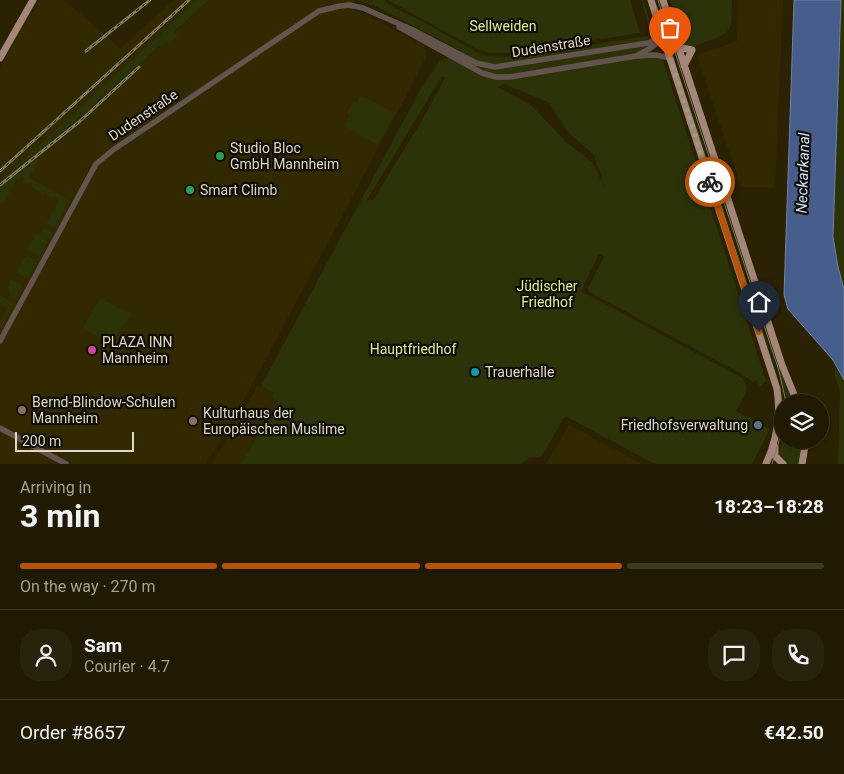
<!DOCTYPE html>
<meta charset="utf-8">
<style>
:root{--surface:#201a02;--page:#28230c;--text:#f1f3f6;--muted:#a2a199;--line:#3d3824;--accent:#b45309}
body{margin:0;font-family:Roboto,sans-serif;background:var(--page);color:var(--text);height:100vh;display:flex;flex-direction:column;font-size:19px;white-space:nowrap}
*{box-sizing:border-box;margin:0}
p{font-size:16px;color:var(--muted)}
.icon{flex:none;width:28px;height:28px;fill:none;stroke:currentColor;stroke-width:2;stroke-linecap:round;stroke-linejoin:round}
.map{position:relative;height:464px;overflow:hidden}
.side{display:flex;flex-direction:column;background:var(--surface);flex:1}
.side>*{flex:none}
.controls{position:absolute;left:774px;top:394px;display:grid;gap:10px}
.controls a{display:grid;place-items:center;width:55px;height:55px;border-radius:50%;background:var(--surface);box-shadow:0 1px 4px #0004,0 0 0 1px var(--line);font-size:25px}
.scale{position:absolute;left:15px;bottom:12px;width:119px;box-sizing:border-box;padding-left:5px;border:2px solid #ded9c7;border-top:0;font-size:14px;line-height:18px;white-space:nowrap;color:#ded9c7;-webkit-text-stroke:4px #0f0c02;paint-order:stroke}
.pin{position:absolute;display:grid;place-items:center;width:42px;height:42px;color:#fff;margin:-51px -21px;border-radius:50% 50% 50% 0;rotate:-45deg;box-shadow:0 0 5px #0007}
.pin .icon{rotate:45deg}
.courier{position:absolute;display:grid;place-items:center;width:50px;height:50px;margin:-25px;border:4px solid #b45309;border-radius:50%;background:#fff;color:#222;box-shadow:0 1px 6px #0007}
.summary em{font-style:normal;font-weight:700}
.summary div{display:flex;flex-direction:column-reverse}
.summary{display:flex;align-items:center;justify-content:space-between;height:85px;padding:0 20px}
h1{font-size:32px;font-weight:700;line-height:38px}
.bar{display:grid;grid-template-columns:repeat(4,1fr);gap:8px 5px;align-content:center;height:60px;padding:0 20px}
.bar i{height:6px;border-radius:4px;background:var(--line)}
.bar .current{background:var(--accent)}
.bar p{grid-column:span 4}
.line{display:flex;align-items:center;gap:12px;padding:0 20px;border-top:1px solid var(--line)}
.line div{flex:1}
.round{display:grid;place-items:center;flex:none;width:52px;height:52px;border-radius:20px;background:var(--page)}
.map>svg:first-child{display:block}
.built{fill:#332900}
.green{fill:#2d3309;fill-rule:evenodd}
.water{fill:#475d8c;stroke:#74829e}
.lines{fill:none;stroke-linecap:round;stroke-linejoin:round}
.minor{stroke:#63544e;stroke-width:5.5}
.major{stroke:#a48579;stroke-width:7}
.tram{stroke:#807a61;stroke-width:1}
.rail-casing{stroke:#807a61;stroke-width:3}
.rail{stroke:#0f0c02;stroke-width:1;stroke-dasharray:4;stroke-linecap:butt}
.done{stroke:#9f9982;stroke-width:5;stroke-dasharray:0 9}
.route{stroke:#b45309;stroke-width:6}
.leisure-dot{fill:#2e9e5b;stroke:#0f0c02;stroke-width:2}
.hotel-dot{fill:#d1479c;stroke:#0f0c02;stroke-width:2}
.culture-dot{fill:#0f9aa8;stroke:#0f0c02;stroke-width:2}
.education-dot{fill:#8d6e63;stroke:#0f0c02;stroke-width:2}
.service-dot{fill:#5c6f8a;stroke:#0f0c02;stroke-width:2}
.labels{text-anchor:middle;dominant-baseline:central;stroke-width:4.5;stroke-linejoin:round;paint-order:stroke}
.park-label{font-size:14px;fill:#dcee98;stroke:#0f0c02}
.street-label{font-size:14px;fill:#ded9c7;stroke:#0f0c02}
.poi-label{font-size:14px;fill:#ded9c7;stroke:#0f0c02;text-anchor:start}
.water-label{font-size:15px;font-style:italic;fill:#d1e0fe;stroke:#0f0c02}
</style>
<div class="map">
<svg width="844" height="464" viewBox="0 0 844 464">
<rect width="100%" height="100%" fill="#2a2202"/>
<path class="built" d="M39,0h25l56,48 54,-48h23l-197,181v-113z
M209,0h146l-1,11 11,3 58,31 3,5v7l-14,28 -174,326 -32,53h-206v-273l26,-24 -26,20v-3l82,-68 76,-69 19,-10 -3,-4z
M738,0h45l-8,188 -34,-1 -44,-132 40,-14z
M258,385l16,8 4,8 -37,63h-29z
M569,425l74,39h-97z"/>
<path class="green" d="M197,0h12l-35,32 4,5 -20,10 -77,70 -81,67v-3l14,-13z
M356,0h28l5,5 40,20 49,28 9,3 23,1 138,-21 3,-3 -10,-33h2l11,33 -6,5 6,19h8l104,324 -6,5 -4,-6 -3,2 -13,-9 -151,-81 -1,-4 16,-31 -5,-3 -18,37 161,87c10,12 0,21 -6,33l34,18 -18,35h-97l-90,-48 -23,40 -13,2 -7,6h-281l37,-63 -6,-4 2,-4 -13,-7 156,-290 22,-35 23,-10 -89,-46zM442,76l3,2 -25,46 -47,76h-6zM504,84l44,18 21,31 25,22 11,33 -13,-26 -25,-19 -36,-38 -33,-18z
M388,0h242l10,33 -128,20h-23l-12,-4z
M670,0h62c-1,28 4,31 -24,41 -8,3 -14,7 -23,4z
M840,0h4v292l-12,-52z
M361,95l34,18 -17,32 -34,-19 6,-11 -3,-2 6,-12 4,1z
M696,113h1l97,289h-7l-8,-32z
M690,114h3l84,260 6,28 -1,24h-2l1,-15z
M36,158h3l-10,20 40,22 -14,27 -10,-5h3l10,-20 -2,-2 1,-2 -3,-2 -2,2 -5,-2 1,-3 -3,-2 -1,3 -13,-7 1,-3 -2,-2 -2,3 -6,-3 2,-3 -3,-2 -2,3 -2,-1 -14,25 -3,-1v-16z
M44,227l8,5 -13,24 -13,-7h2l9,-16 3,1z
M24,253l13,8 -10,18 -10,-6 9,-18z
M11,280l4,1 8,5 -8,15c-6,-5 -9,-14 -4,-21z
M0,295l14,8 -14,27v-8l8,-15 -8,-4z
M100,298l5,3 -1,3 3,-2 24,12 -19,30 -29,-16z
M835,368l9,15v81h-6l2,-71 -5,-18z
M783,440h16l2,13 -1,11h-15l-7,-7z"/>
<path class="water" d="M794,0h47l-8,237 5,30 6,22v91l-11,-20 -45,-51 -4,-14z"/>
<g class="lines">
<path class="minor" d="M399,27l83,46 14,4h14l126,-21 20,-1 14,3
M638,55c15,-8 26,-14 33,-31
M0,341l96,-177 17,-14 206,-139 21,-5 9,-1 14,3 50,22 63,33 19,4 153,-24c9,-3 9,-11 9,-19
M0,428l66,36"/>
<path class="major" d="M651,0l126,389c4,26 0,51 -11,75
M663,0l119,365 15,37
M678,47l14,3 -8,16
M0,58l33,-58
M775,447v9l8,8
M802,464l4,-24"/>
<path class="tram" d="M658,0l121,371 7,31
M772,464l10,-33"/>
<g class="rail-casing">
<path id="rail" d="M86,51l64,-51
M0,171l189,-171
M0,185l79,-63 60,-55"/>
</g>
<use href="#rail" class="rail"/>
</g>
<g class="lines">
<path class="done" d="M670,58l40,124"/>
<path class="route" d="M710,182l49,150"/>
</g>
<g class="leisure-dot">
<circle cx="220" cy="156" r="5"/>
<circle cx="190" cy="190" r="5"/>
</g>
<circle class="hotel-dot" cx="92" cy="350" r="5"/>
<circle class="culture-dot" cx="475" cy="372" r="5"/>
<g class="education-dot">
<circle cx="22" cy="410" r="5"/>
<circle cx="193" cy="421" r="5"/>
</g>
<circle class="service-dot" cx="758" cy="425" r="5"/>
<g class="labels">
<g class="park-label">
<text x="503" y="26">Sellweiden</text>
<text x="547" y="286">Jüdischer<tspan x="547" dy="16">Friedhof</tspan></text>
<text x="413" y="349">Hauptfriedhof</text>
</g>
<g class="street-label">
<text transform="translate(551 46) rotate(-9)">Dudenstraße</text>
<text transform="translate(143 115) rotate(-34)">Dudenstraße</text>
</g>
<g class="poi-label">
<text x="230" y="148">Studio Bloc<tspan x="230" dy="16">GmbH Mannheim</tspan></text>
<text x="200" y="190">Smart Climb</text>
<text x="102" y="342">PLAZA INN<tspan x="102" dy="16">Mannheim</tspan></text>
<text x="485" y="372">Trauerhalle</text>
<text x="32" y="402">Bernd-Blindow-Schulen<tspan x="32" dy="16">Mannheim</tspan></text>
<text x="203" y="413">Kulturhaus der<tspan x="203" dy="16">Europäischen Muslime</tspan></text>
<text x="748" y="425" text-anchor="end">Friedhofsverwaltung</text>
</g>
<g class="water-label">
<text transform="translate(803 173) rotate(-88)">Neckarkanal</text>
</g>
</g>
</svg>
<div class="controls">
<a><svg class="icon" aria-label="layers" viewBox="0 0 24 24"><path d="M12 4l9 5-9 5-9-5zM3 14l9 5 9-5"/></svg></a>
</div>
<div class="scale">200 m</div>
<div class="pin" style="left:670px;top:58px;background:#ea580c"><svg class="icon" aria-label="bag" viewBox="0 0 24 24"><path d="M5 8h14l-1 12H6zM9 8a3 3 0 0 1 6 0"/></svg></div>
<div class="pin" style="left:759px;top:332px;background:#1f2937"><svg class="icon" aria-label="home" viewBox="0 0 24 24"><path d="M3 11l9-7 9 7M6 9v11h12V9"/></svg></div>
<div class="courier" style="left:710px;top:182px"><svg class="icon" aria-label="bike" viewBox="0 0 24 24"><circle cx="6" cy="16" r="4"/><circle cx="18" cy="16" r="4"/><path d="M6 16l4-8h5l3 8M10 8l3 8H6M13 5h3"/></svg></div>
</div>
<section class="side">
<div class="summary"><div><h1>3 min</h1><p>Arriving in</p></div><em>18:23–18:28</em></div>
<div class="bar"><i class="current"></i><i class="current"></i><i class="current"></i><i></i><p>On the way · 270 m</p></div>
<div class="line" style="height:90px"><a class="round"><svg class="icon" aria-label="person" viewBox="0 0 24 24"><circle cx="12" cy="8" r="4"/><path d="M4 21q1-7 8-7t8 7"/></svg></a><div><b>Sam</b><p>Courier · 4.7</p></div><a class="round"><svg class="icon" aria-label="chat" viewBox="0 0 24 24"><path d="M4 5h16v11H9l-5 4z"/></svg></a><a class="round"><svg class="icon" aria-label="phone" viewBox="0 0 24 24"><path d="M5 4h4l2 5-3 2q2 4 5 5l2-3 5 2v4C11 20 4 13 5 4z"/></svg></a></div>
<div class="line" style="height:65px"><div>Order #8657</div><b>€42.50</b></div>
</section>
